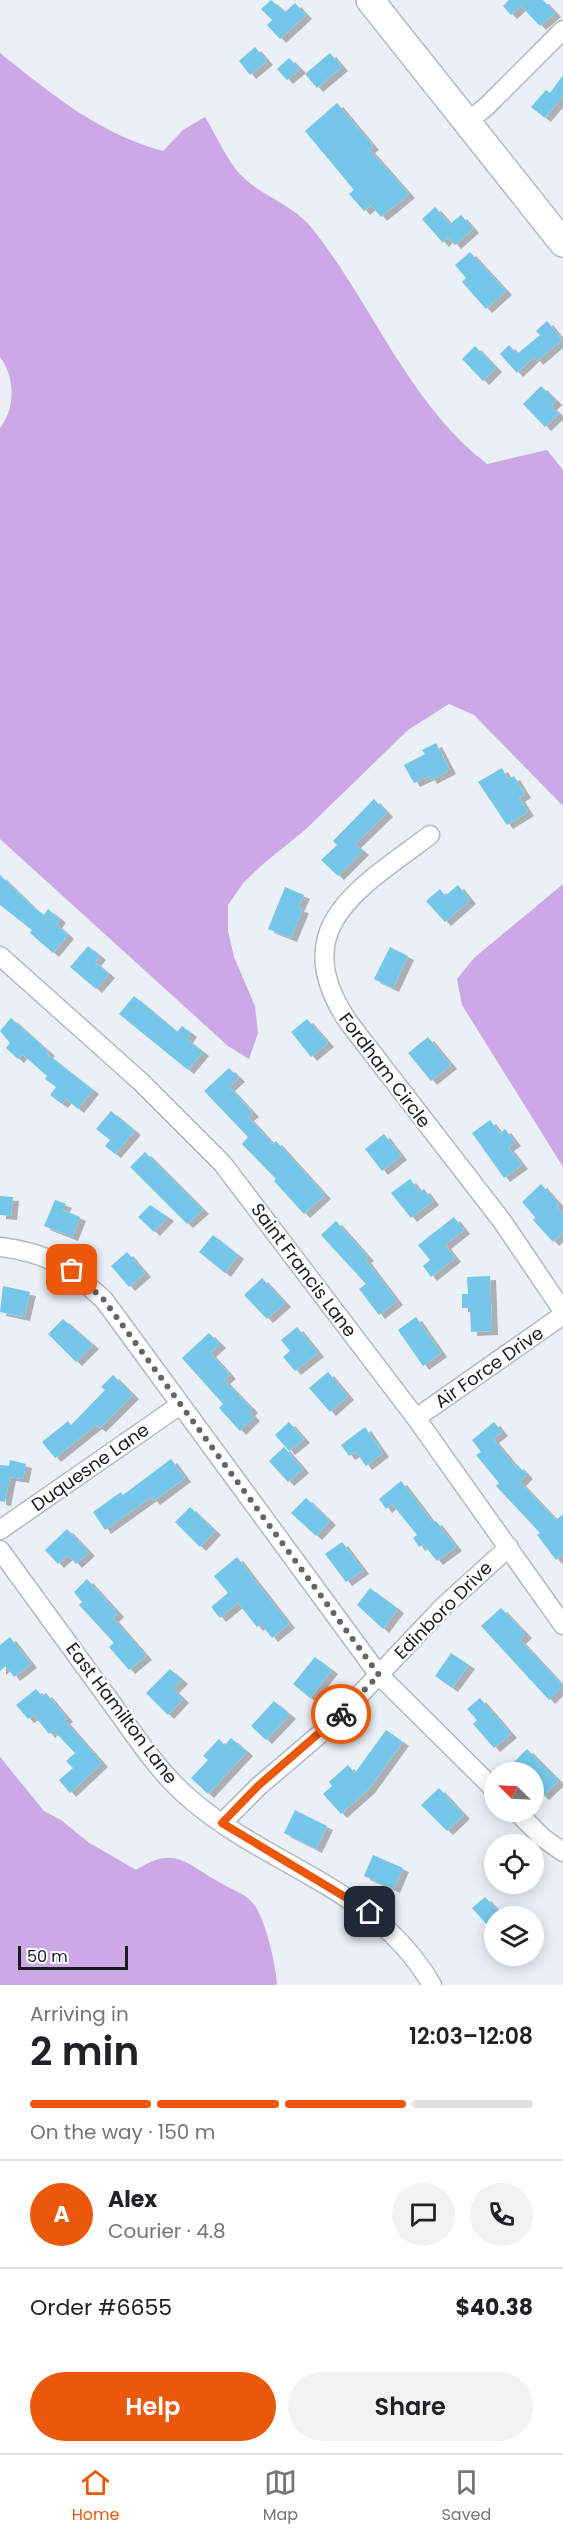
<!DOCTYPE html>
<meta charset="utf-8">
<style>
:root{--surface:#fff;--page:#f2f2f2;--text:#202124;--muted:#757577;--line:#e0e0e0;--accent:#ea580c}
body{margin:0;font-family:Poppins,sans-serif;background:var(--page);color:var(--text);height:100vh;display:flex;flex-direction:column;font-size:22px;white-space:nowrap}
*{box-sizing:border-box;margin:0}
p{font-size:20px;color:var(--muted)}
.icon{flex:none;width:33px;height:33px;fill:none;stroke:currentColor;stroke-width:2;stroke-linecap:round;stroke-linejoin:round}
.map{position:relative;height:1985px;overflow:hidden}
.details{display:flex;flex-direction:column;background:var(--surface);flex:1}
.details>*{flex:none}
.needle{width:39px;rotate:294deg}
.tools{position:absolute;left:484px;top:1762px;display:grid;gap:12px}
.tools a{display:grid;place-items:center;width:60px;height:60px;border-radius:50%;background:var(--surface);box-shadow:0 3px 15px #0003;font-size:30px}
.scale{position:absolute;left:18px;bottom:15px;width:110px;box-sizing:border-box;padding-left:6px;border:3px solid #191b1d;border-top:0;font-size:16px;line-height:21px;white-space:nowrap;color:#191b1d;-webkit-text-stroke:4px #fff;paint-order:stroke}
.pin{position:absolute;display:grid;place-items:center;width:51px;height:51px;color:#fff;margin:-26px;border-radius:12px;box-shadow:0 3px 9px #0006}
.courier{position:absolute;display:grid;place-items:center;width:60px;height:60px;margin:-30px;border:4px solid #ea580c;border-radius:50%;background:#fff;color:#222;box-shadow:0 2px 8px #0007}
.headline em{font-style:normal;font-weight:600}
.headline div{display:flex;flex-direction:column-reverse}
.headline{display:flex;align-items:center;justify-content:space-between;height:102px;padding:0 30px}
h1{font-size:39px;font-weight:600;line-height:45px}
.bar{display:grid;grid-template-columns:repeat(4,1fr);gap:9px 6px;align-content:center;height:72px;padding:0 30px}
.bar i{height:8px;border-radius:4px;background:var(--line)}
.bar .active{background:var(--accent)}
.bar p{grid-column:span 4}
.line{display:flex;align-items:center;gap:15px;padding:0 30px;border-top:2px solid var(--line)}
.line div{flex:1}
.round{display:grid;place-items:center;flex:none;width:63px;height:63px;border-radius:32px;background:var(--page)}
.button{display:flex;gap:12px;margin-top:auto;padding:12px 30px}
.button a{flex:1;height:69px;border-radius:36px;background:var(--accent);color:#fff;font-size:24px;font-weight:600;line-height:69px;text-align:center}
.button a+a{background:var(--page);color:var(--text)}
.tabs{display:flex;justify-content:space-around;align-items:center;height:84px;border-top:2px solid var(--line);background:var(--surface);font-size:16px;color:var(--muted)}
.tabs a{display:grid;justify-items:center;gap:3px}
.tabs .active{color:var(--accent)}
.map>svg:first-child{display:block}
.forest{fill:#cca8e6}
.building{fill:#74c7e9;filter:url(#shadow)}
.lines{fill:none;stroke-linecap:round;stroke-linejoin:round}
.minor-casing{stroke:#b4b9c0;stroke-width:21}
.primary-casing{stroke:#b4b9c0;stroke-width:30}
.minor{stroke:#fff;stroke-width:18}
.primary{stroke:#fff;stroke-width:27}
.done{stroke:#626669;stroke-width:6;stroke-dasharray:0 10.8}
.route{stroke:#ea580c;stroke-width:8}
.labels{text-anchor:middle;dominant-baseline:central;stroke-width:4.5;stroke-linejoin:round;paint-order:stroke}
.street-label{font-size:18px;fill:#191b1d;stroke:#fff}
</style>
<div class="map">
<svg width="563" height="1985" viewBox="0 0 563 1985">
<defs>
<filter id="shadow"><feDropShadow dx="6" dy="4" stdDeviation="0" flood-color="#0004"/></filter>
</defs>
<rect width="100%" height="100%" fill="#ebf0f7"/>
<path class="forest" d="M0,53c50,40 99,81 163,98l20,-21 22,-13c10,16 23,45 36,58 20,21 51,29 70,52 61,76 97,176 176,237l60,-14 16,20v336l-89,-91 -25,-11 -41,26 -103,100 -42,34 -19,18 -16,23v26l6,26 21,49 3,27 -9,26 -21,-13 -228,-207v-411c16,-21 15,-51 0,-71z
M563,884v283l-101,-162 -5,-26 17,-21z
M0,1757l44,54 17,9 27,22 48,28c39,-25 49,-7 83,12 11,7 23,10 32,19 14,14 25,64 26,84h-277z"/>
<path class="building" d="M271,0l14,12 10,-9 11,12 -26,24 -13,-14 5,-5 -11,-11z
M509,0h34l12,13 -15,13 -19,-20 -10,9 -8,-9z
M255,47l12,14 -17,14 -11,-14z
M330,53l12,14 -25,21 -12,-14z
M289,58l11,11 -13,11 -10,-11z
M563,75v21l-18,22 -14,-11 15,-17 4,3z
M337,103l36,43 -4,3 40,45 -28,23 -10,-12 -7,6 -15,-17 5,-4 -49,-59z
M435,207l15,17 11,-9 12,14 -18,16 -7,-8 -5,6 -21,-24z
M470,252l36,39 -20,18 -24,-27 4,-4 -11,-13z
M547,321l15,19 -25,21 -3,-4 -17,16 -17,-19 9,-9 8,9 23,-19 -4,-4z
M475,346l21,22 -13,13 -21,-22z
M541,386l15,15 -5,5 8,8 -14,13 -22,-23z
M436,743l14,27 -19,10 -2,-4 -15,7 -10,-18 21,-11 -3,-4z
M502,768l6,11 6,-3 11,18 -6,4 9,14 -21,13 -29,-43z
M374,799l13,14 -32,31 8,7 -25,25 -17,-16 16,-15 -4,-4z
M0,875l33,32 11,8 4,-6 12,10 -4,5 12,11 -15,18 -23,-20 2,-3 -32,-25z
M458,885l12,15 -25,22 -19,-21 14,-12 5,7z
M285,887l19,8 -6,13 5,1 -12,29 -23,-9z
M88,946l12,10 -5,6 14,12 -13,15 -26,-22z
M390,947l18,9 -15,32 -19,-9z
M134,996l43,36 5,-6 9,7 -4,6 16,13 -15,18 -69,-56z
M11,1018l38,34 -2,2 46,36 -15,19 -12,-10 -4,5 -12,-9 6,-8 -11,-8 2,-3 -25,-22 -4,5 -12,-11 4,-5 -10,-12z
M307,1019l21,24 -17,14 -20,-25z
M428,1037l23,28 -20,16 -23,-28z
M229,1068l10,10 -10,9 24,26 -5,4 25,27 3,-3 49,54 -21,19 -30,-33 2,-2 -34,-35 6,-7 -44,-46z
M111,1111l24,20 -20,23 -10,-8 5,-6 -14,-11z
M490,1120l10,13 5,-4 10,13 -7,5 14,18 -18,13 -32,-45z
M384,1134l17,22 -19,15 -17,-22z
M145,1152l58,58 -16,14 -57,-57z
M410,1179l10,13 4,-3 9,12 -22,17 -20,-25z
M541,1184l18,20 -2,3 6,7v19l-10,9 -20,-22 2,-3 -13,-15z
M0,1196l13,1 -2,19 -11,-1z
M55,1200l11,4 -3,6 17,7 -8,20 -28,-11z
M150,1205l18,12 -14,15 -16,-15z
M454,1217l10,13 -19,15 10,13 -24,19 -8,-11 7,-6 -12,-15z
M336,1221l32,36 -3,2 32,42 -18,14 -20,-26 7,-5 -45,-49z
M213,1235l25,20 -13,18 -26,-21z
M127,1252l18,21 -16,14 -18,-21z
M490,1276l2,55 -21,1 -1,-24h-8v-14h6l-1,-17z
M262,1278l23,25 -18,16 -23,-24z
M3,1286l27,6 -6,25 -24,-5z
M416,1317l25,36 -18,13 -25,-36z
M63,1319l30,26 -17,17 -28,-28z
M297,1327l21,26 -23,18 -12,-14 7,-6 -9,-11z
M209,1333l11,11 -10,9 20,22 -6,5 28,29 -3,3 5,5 -14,14 -21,-23 4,-4 -41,-46z
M328,1372l20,24 -18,16 -21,-24z
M113,1375l20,20 -33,33 -4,-3 -41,33 -13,-16 26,-21 3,4 34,-35 -4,-3z
M289,1422l15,17 -15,12 -14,-16z
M494,1422l8,10 -9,7 23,28 2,-2 9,10 -7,7 36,38 7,-6v40l-7,6 -19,-25 3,-2 -44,-47 3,-3 -23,-28 5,-3 -9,-12z
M365,1427l18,26 -17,13 -10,-14 -7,4 -8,-11z
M284,1447l19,22 -15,13 -19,-21z
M171,1459l14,19 -31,23 -3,-4 -46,33 -12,-18 28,-20 2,3z
M10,1460l16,4 -3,15 -13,-2 -5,25 -5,-1v-36l9,1z
M401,1481l32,42 3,-2 20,26 -19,14 -14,-17 -4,3 -6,-9 4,-3 -25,-31 -6,5 -7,-10z
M306,1498l24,23 -14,15 -25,-23z
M190,1507l25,24 -15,16 -25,-25z
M67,1529l22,23 -13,12 -8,-9 -10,9 -13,-14z
M342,1542l21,28 -17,12 -21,-28z
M237,1557l52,67 -17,14 -11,-14 -4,3 -19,-24 -18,15 -9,-11 17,-14 -14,-17z
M87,1579l31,34 -5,5 33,38 -17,14 -20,-23 5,-4 -35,-38 3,-3 -8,-10z
M370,1588l28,21 -15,20 -26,-24z
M501,1608l25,26 -6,6 43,46 -14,14 -68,-74z
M10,1637l21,27 -17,13 -8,-11 -6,5v-26z
M451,1653l18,12 -17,23 -17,-12z
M315,1657l17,13 -22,28 -17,-14z
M170,1669l12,11 -9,9 10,10 -15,16 -22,-22z
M36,1689l6,7 4,-3 21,25 -3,2 38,43 -32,30 -11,-13 14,-12 -7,-7 9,-8 -22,-23 -4,4 -15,-19 -6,4 -12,-14z
M480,1698l31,36 -17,14 -21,-24 4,-4 -10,-11z
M274,1701l16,14 -24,25 -15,-14z
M386,1730l17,12 -34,47 -28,25 -18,-20 9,-8 -3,-4 19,-17 7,8z
M231,1738l16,14 -39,42 -17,-16 17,-18 -5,-4 16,-17 6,6z
M527,1749l32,32 -16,15 -9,-9v-14h-14l-9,-8z
M439,1788l25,27 -17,16 -26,-26z
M295,1810l32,16 -11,23 -32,-16z
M373,1855l30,13 -9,21 -30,-13z
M485,1897l17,18 -7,2v4l-6,6 -17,-19z"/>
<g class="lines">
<g class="minor-casing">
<path id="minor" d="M467,122l19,-15 77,-77
M430,835c-70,53 -146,92 -81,188l153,198 61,90
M0,956l141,126 81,81 194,255 147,207
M0,1247c49,6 68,20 104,53l275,375 116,115
M416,1418l147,-103
M0,1530l180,-125
M0,1550c37,50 73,101 110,151 25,34 48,71 80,98 80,69 185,88 242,186
M517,1812l26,26 20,14
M222,1823l37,-37 74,-63 111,-117 65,-59"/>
</g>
<g class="primary-casing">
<path id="primary" d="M370,0l193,243"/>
</g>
<use href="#minor" class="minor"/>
<use href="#primary" class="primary"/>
</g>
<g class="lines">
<path class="done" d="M72,1270l32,30 275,375 -38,39"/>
<path class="route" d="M341,1714l-82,71 -37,38 148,89"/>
</g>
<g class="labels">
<g class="street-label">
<text transform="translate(385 1070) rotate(53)">Fordham Circle</text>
<text transform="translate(304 1270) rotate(53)">Saint Francis Lane</text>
<text transform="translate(489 1367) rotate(-35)">Air Force Drive</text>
<text transform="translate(90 1467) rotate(-35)">Duquesne Lane</text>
<text transform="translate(443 1610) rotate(-45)">Edinboro Drive</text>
<text transform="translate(122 1713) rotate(53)">East Hamilton Lane</text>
</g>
</g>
</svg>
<div class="tools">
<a><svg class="needle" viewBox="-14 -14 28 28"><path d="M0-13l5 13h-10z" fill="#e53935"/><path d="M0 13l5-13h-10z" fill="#757577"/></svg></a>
<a><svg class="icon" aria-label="locate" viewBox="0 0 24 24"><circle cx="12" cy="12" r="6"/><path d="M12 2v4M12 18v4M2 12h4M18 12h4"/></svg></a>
<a><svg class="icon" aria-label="layers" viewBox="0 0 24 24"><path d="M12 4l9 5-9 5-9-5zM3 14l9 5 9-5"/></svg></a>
</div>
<div class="scale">50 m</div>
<div class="pin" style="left:72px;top:1270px;background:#ea580c"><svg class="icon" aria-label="bag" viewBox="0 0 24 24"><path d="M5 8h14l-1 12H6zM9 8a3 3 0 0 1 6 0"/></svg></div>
<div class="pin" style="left:370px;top:1912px;background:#1f2937"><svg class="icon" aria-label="home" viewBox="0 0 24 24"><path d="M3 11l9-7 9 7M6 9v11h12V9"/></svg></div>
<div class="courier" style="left:341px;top:1714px"><svg class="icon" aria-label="bike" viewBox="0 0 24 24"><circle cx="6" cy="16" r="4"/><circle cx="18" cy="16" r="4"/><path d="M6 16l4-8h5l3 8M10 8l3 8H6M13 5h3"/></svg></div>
</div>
<section class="details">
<div class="headline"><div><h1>2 min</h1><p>Arriving in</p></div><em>12:03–12:08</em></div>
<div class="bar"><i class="active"></i><i class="active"></i><i class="active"></i><i></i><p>On the way · 150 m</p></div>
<div class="line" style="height:108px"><b class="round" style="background:var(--accent);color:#fff">A</b><div><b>Alex</b><p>Courier · 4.8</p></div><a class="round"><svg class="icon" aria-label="chat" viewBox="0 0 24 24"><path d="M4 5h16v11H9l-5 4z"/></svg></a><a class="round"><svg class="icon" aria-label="phone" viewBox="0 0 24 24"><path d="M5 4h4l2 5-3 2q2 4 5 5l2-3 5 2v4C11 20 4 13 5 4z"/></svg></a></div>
<div class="line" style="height:78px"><div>Order #6655</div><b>$40.38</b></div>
<div class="button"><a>Help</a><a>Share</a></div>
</section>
<nav class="tabs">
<a class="active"><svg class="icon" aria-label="home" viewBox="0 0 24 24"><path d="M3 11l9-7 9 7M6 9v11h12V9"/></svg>Home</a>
<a><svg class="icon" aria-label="map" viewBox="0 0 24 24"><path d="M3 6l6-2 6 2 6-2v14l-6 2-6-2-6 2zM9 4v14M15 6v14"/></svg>Map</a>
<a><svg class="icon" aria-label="saved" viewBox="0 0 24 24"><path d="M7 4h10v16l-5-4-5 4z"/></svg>Saved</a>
</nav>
